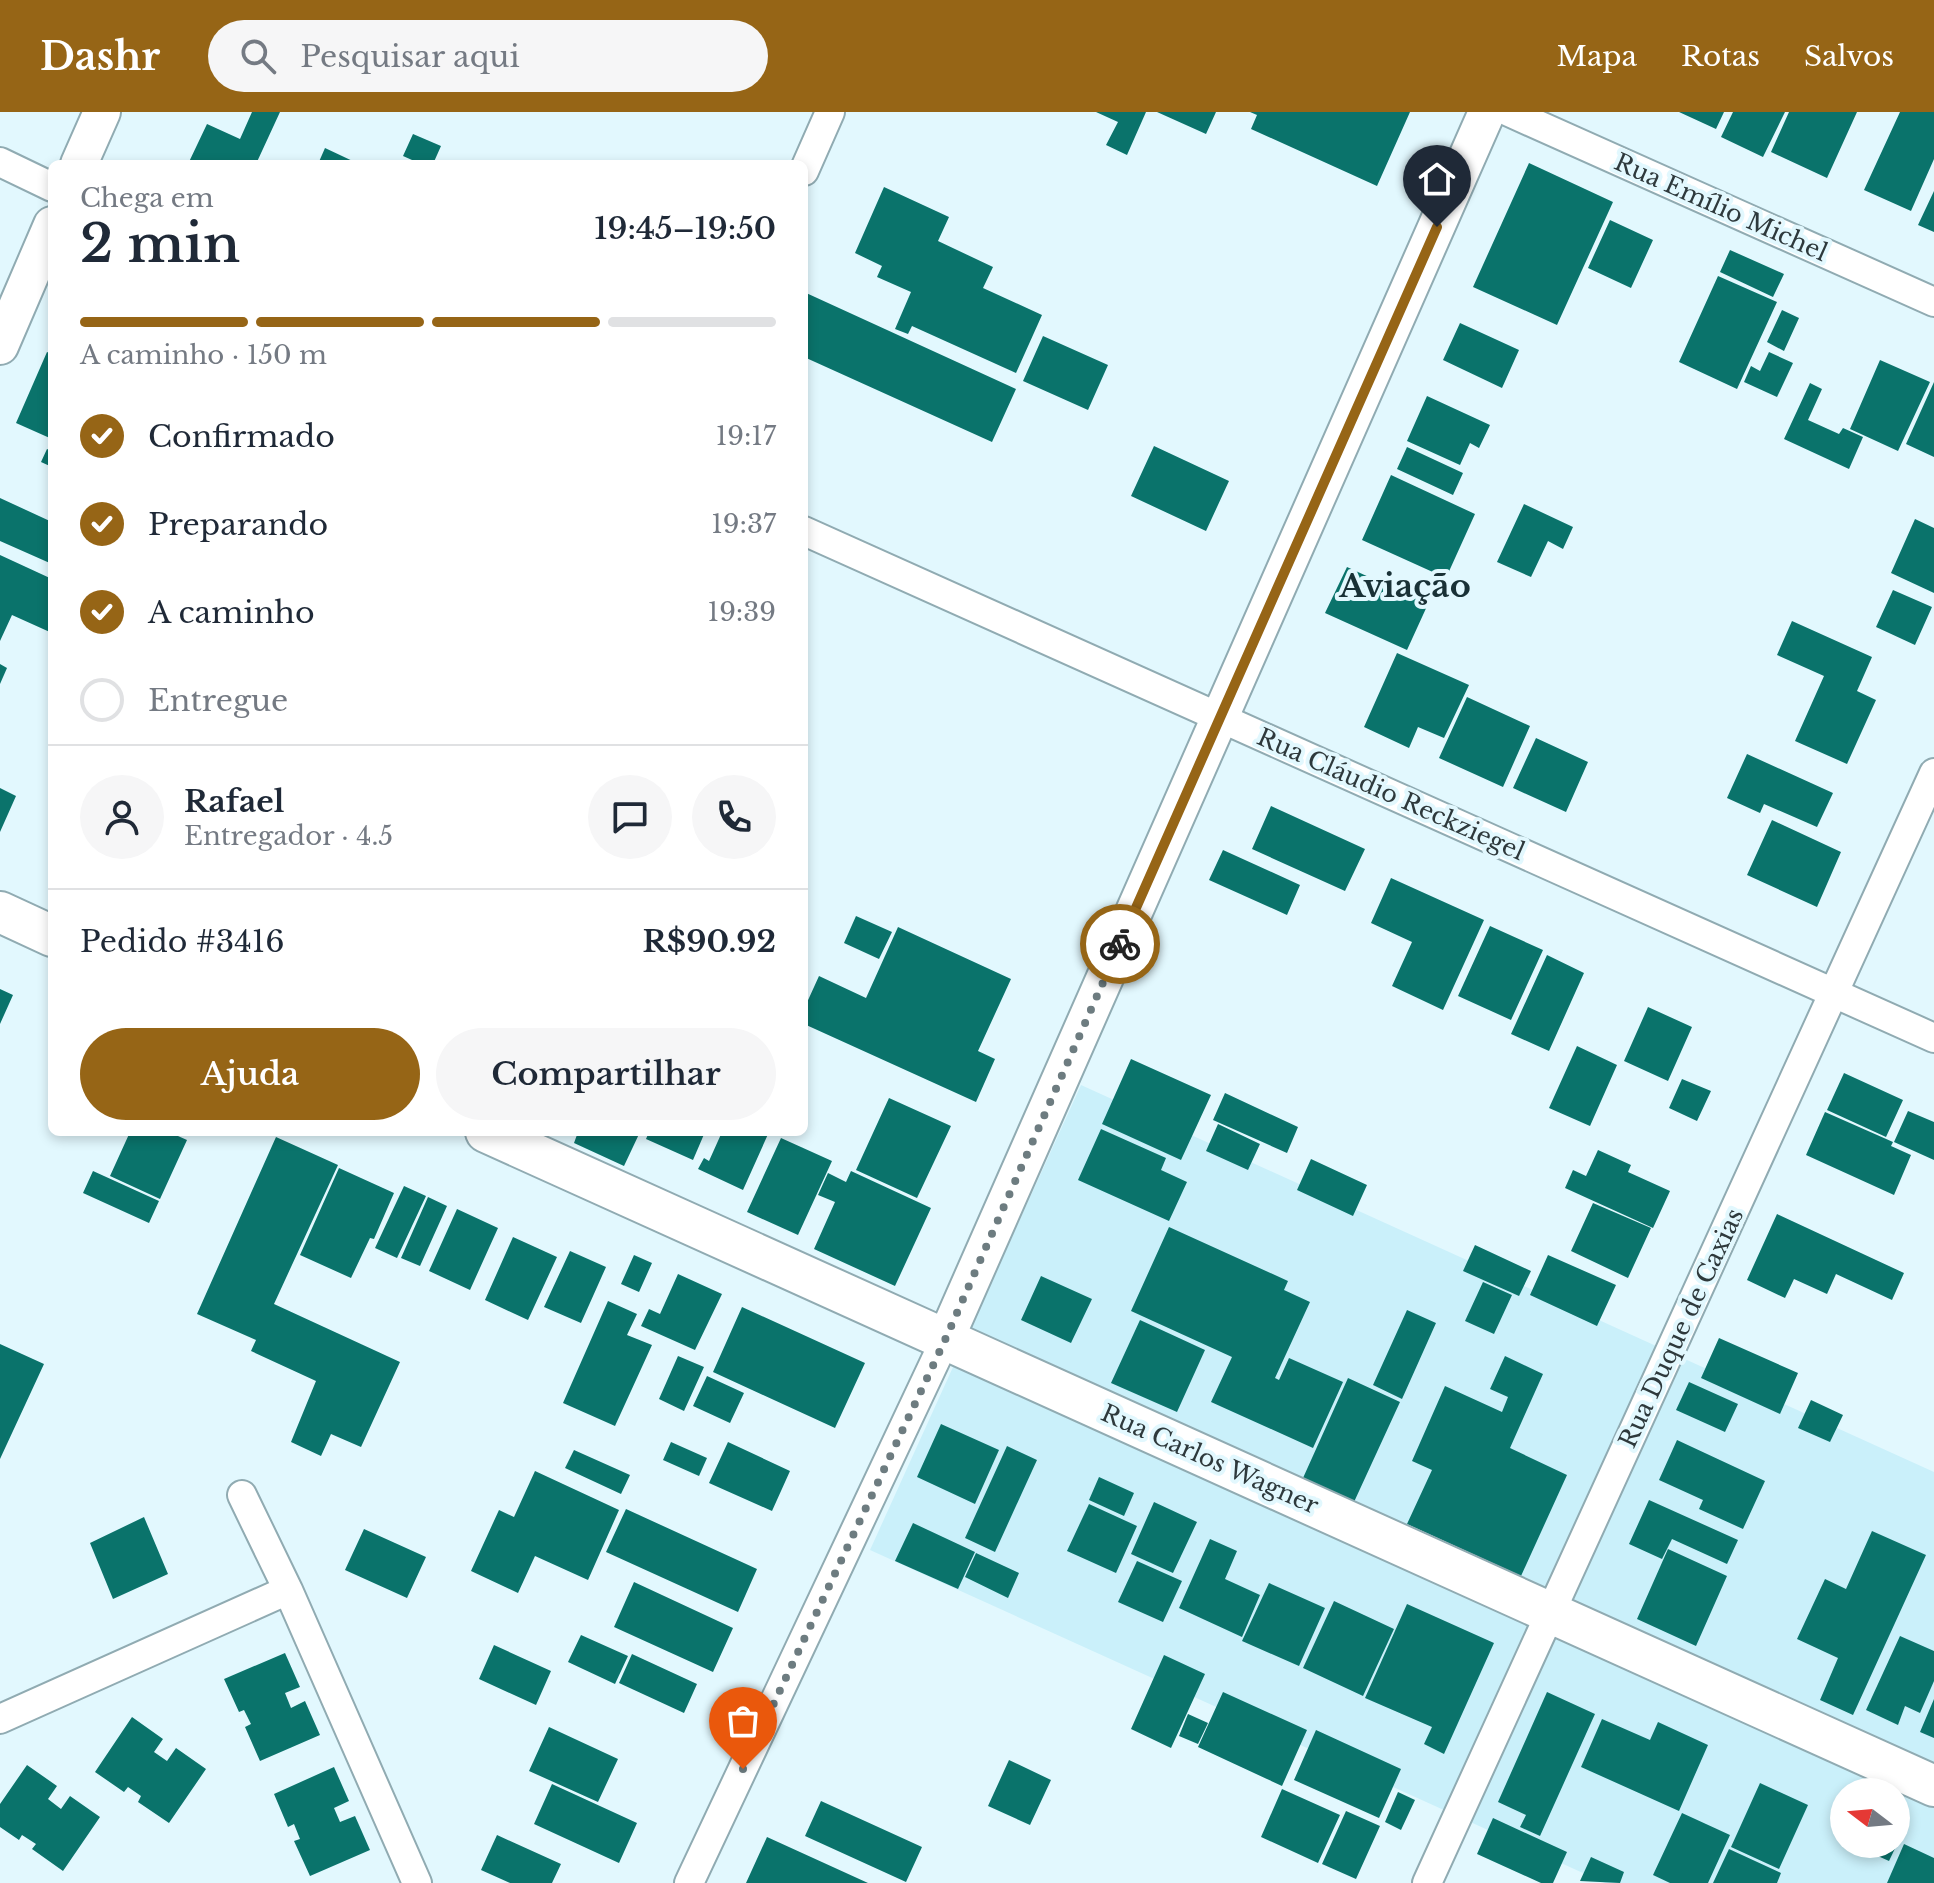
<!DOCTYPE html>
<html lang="pt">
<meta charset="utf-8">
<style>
:root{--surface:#fff;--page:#f6f6f7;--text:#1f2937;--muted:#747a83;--line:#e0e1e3;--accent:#966516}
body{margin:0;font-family:"Libre Baskerville",serif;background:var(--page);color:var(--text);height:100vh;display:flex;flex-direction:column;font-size:30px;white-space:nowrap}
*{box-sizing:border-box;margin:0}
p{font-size:26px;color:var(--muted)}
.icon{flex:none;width:44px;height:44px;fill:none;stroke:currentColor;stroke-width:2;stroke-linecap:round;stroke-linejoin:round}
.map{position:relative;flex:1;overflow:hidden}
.side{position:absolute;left:48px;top:48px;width:760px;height:976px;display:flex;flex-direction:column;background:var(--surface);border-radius:12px;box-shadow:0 4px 12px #0003}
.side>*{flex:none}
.needle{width:52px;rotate:286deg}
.fabs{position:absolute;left:1830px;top:1666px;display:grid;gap:16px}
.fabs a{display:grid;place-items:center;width:80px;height:80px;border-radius:50%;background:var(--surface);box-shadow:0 4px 12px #0003;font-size:40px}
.pin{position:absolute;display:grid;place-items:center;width:68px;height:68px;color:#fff;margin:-82px -34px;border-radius:50% 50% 50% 0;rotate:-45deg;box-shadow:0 0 8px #0007}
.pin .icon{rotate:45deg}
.courier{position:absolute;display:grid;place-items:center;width:80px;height:80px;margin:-40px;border:6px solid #966516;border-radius:50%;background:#fff;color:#222;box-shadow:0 2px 10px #0007}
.overview em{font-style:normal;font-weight:600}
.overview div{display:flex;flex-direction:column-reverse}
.overview{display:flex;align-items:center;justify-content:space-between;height:136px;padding:0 32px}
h1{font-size:52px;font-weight:600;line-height:60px}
.bar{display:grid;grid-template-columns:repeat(4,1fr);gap:12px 8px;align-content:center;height:96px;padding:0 32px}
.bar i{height:10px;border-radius:6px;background:var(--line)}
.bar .active{background:var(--accent)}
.bar p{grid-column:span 4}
.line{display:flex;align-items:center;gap:20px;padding:0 32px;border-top:2px solid var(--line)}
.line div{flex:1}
.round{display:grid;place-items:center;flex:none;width:84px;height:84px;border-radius:42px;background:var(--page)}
ol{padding:0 32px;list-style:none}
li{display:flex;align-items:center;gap:24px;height:88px}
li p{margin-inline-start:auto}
li .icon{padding:8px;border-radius:50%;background:var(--accent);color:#fff;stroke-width:4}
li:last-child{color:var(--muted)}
li i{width:44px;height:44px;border:4px solid var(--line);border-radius:50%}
.primary-button{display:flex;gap:16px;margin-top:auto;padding:16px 32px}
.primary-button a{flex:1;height:92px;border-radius:48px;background:var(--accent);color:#fff;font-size:32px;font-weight:600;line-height:92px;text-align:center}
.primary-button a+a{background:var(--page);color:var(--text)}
header{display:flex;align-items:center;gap:48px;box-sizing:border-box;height:112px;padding:0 40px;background:var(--accent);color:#fff}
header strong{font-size:38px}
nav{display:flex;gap:44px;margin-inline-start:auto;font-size:28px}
.search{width:560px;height:72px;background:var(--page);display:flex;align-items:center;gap:20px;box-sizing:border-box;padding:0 28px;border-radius:44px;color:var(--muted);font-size:30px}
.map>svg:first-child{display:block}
.built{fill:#caf0fa;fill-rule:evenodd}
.building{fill:#0a736b}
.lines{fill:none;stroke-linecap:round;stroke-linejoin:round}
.minor-casing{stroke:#90abb2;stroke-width:32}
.tertiary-casing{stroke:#90abb2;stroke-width:40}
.secondary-casing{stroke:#90abb2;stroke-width:44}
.minor{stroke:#fff;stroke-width:28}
.tertiary{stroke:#fff;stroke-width:36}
.secondary{stroke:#fff;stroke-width:40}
.done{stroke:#6d7c80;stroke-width:8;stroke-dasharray:0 14.4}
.route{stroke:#966516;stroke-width:10}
.labels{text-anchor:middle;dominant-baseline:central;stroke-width:8;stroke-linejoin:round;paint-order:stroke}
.street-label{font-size:24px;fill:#2e393c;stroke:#e2f8fe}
.district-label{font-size:32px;font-weight:bold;fill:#193136;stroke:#e2f8fe}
</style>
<header>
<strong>Dashr</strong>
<div class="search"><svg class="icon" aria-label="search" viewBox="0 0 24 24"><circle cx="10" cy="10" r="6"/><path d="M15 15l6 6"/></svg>Pesquisar aqui</div>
<nav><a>Mapa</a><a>Rotas</a><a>Salvos</a></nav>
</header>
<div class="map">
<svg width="1934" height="1771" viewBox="0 0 1934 1771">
<rect width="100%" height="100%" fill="#e2f8fe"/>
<path class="built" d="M1081,973l853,387v411h-329l-735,-333zM1844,1680h52v52h-52z"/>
<path class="building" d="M252,0h28l-24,52h-68l19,-40 33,15z
M1096,0h50l-19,43 -21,-10 12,-23z
M1157,0h59l-10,22z
M1250,0h160l-33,74 -126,-57 6,-14z
M1679,0h45l-8,17z
M1733,0h52l-22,45 -42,-20z
M1789,0h68l-30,66 -56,-26z
M1900,0h34v47l-23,52 -47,-21z
M413,22l28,12 -8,18h-12l-18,-8z
M325,36l34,16h-41z
M1529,51l84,39 -56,123 -84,-38z
M884,75l65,30 -11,24 55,26 -10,21 59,27 -26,58 -104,-47 -4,8 -13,-5 16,-37 -34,-15 5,-11 -27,-13z
M1934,79v41l-16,-7z
M1610,108l43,20 -22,48 -43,-20z
M1730,138l54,24 -11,23 -53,-25z
M1718,164l59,26 -40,87 -58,-27z
M804,180l212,97 -24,53 -188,-85z
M1782,198l17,8 -15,33 -17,-9z
M1460,211l59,27 -17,38 -59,-28z
M1043,224l65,29 -20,45 -65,-29z
M47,240l5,2v85l-36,-16z
M1769,240l24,11 -16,34 -33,-15 7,-16 9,5z
M1880,248l50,22 -32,69 -48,-22z
M1934,270v75l-28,-13z
M1810,271l12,6 -14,31 31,14 4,-6 20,9 -14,32 -65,-30z
M1427,284l63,29 -11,23 -9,-5 -10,22 -53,-24z
M1154,334l75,35 -23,50 -75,-35z
M1407,335l56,26 -10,22 -56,-26z
M47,337l5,2v16l-11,-5z
M1391,363l84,39 -29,64 -84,-38z
M0,386l52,24v42l-52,-23z
M1524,392l49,23 -10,22 -15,-8 -17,36 -34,-15z
M1915,407l19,9v65l-43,-20z
M0,443l52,24v54l-40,-18 -12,26z
M1347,455l81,37 -21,46 -82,-37z
M1893,478l39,17 -17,38 -39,-18z
M1792,509l80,36 -15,34 19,9 -29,64 -52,-23 29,-65 -47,-21z
M1397,541l72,32 -25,53 -26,-11 -9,21 -45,-21z
M0,552l7,4 -7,16z
M1467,585l63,29 -27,61 -64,-29z
M1536,626l52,24 -22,50 -53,-24z
M1747,642l86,39 -16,34 -53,-23 -4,9 -33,-15z
M0,676l16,8 -16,36z
M1271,694l94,43 -20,42 -93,-42z
M1772,708l69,32 -24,55 -70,-32z
M1223,738l77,35 -13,30 -78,-35z
M1391,766l93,42 -41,90 -51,-24 20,-44 -41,-19z
M856,804l36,16 -13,27 -35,-16z
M1490,814l53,24 -32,70 -53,-24z
M898,815l113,52 -33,72 17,8 -19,43 -172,-78v-15l15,-33 47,22z
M1547,843l37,18 -35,78 -38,-17z
M0,877l13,6 -13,29z
M1648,895l44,20 -24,54 -44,-20z
M1577,934l40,19 -27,61 -41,-18z
M1131,947l80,36 -30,65 -79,-36z
M1844,961l59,27 -17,37 -59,-27z
M1682,967l29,12 -14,30 -28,-13z
M1225,981l73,34 -11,26 -74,-33z
M889,986l62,28 -34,72 -61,-28z
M1908,999l26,11v38l-40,-18z
M1825,1000l68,30 -2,4 20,9 -17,40 -88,-40z
M1218,1012l42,20 -12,26 -42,-19z
M1101,1017l65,29 -5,12 26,12 -18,39 -91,-41z
M130,1020h39l18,8 -27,59 -50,-23z
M578,1020h62l-16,34 -50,-23z
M649,1020h56l-12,28 -47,-21z
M722,1020h47l-26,58 -45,-21 6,-11 5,3z
M276,1025l62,28 -64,139 126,58 -39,85 -30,-13 -10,22 -30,-14 25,-61 -65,-30 5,-11 -59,-26z
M781,1026l51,23 -34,74 -51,-23z
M1598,1038l33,15 -3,7 42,19 -17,37 -88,-40 8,-18 13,6z
M1311,1047l56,26 -14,31 -56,-26z
M339,1056l55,25 -20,46 -4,-1 -19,40 -51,-23z
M93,1059l66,30 -10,22 -66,-30z
M851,1059l80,37 -36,78 -81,-37 21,-47 -17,-7 10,-22 18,9z
M404,1074l22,10 -29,62 -22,-10z
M428,1085l19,9 -27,60 -19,-8z
M1593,1091l58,25 -23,50 -57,-27z
M457,1097l41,19 -28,62 -41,-19z
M1777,1102l127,59 -12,27 -56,-26 -9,20 -33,-15 -9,19 -38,-18z
M1169,1115l119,54 -4,9 26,12 -35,76 4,2 10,-22 54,24 -30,66 -102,-46 21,-45 -101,-46z
M513,1125l44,20 -29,63 -43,-20z
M1475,1133l56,26 -12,25 -56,-25z
M570,1139l36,16 -25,56 -37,-16z
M634,1143l18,8 -13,29 -18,-8z
M1548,1143l68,30 -19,41 -67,-31z
M678,1162l44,20 -27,56 -54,-24 8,-17 11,5z
M1041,1164l51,23 -21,44 -50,-23z
M1483,1170l29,13 -18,39 -29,-13z
M608,1189l29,13 -10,21 25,10 -37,81 -52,-23z
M742,1195l123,56 -30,65 -122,-56z
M1407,1198l29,13 -34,76 -29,-14z
M1140,1208l65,30 -28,62 -66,-29z
M1719,1226l79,35 -18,41 -79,-36z
M0,1232l44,20 -44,95z
M678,1244l26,11 -20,44 -25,-12z
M1505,1244l38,18 -33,74 57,27 -46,101 -114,-52 25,-54 -20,-9 33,-75 57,26 6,-15 -18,-8z
M707,1264l37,17 -14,30 -37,-17z
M1348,1266l52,24 -46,100 -51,-24z
M1689,1270l49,22 -13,28 -49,-22z
M1811,1288l32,15 -13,27 -32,-14z
M941,1312l58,26 -24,54 -58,-27z
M1677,1328l88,41 -22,48 -44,-20 4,-9 -44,-20z
M671,1330l36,16 -8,18 -36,-16z
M728,1330l62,29 -18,40 -63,-28z
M1007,1334l30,14 -42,92 -30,-14z
M574,1338l56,25 -9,19 -56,-26z
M535,1359l84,39 -31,70 -53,-24 -17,37 -47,-22 28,-61 15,7z
M1099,1365l35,16 -10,23 -35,-16z
M1649,1388l89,40 -11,24 -55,-25 -10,20 -33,-15z
M1154,1390l43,20 -24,51 -42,-19z
M1089,1392l48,22 -21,47 -49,-22z
M626,1397l131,60 -19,43 -132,-60z
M144,1405l24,57 -55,25 -23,-56z
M913,1411l62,29 -17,37 -63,-28z
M364,1417l62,28 -19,41 -62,-28z
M1872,1419l54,24 -73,160 -33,-15 18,-42 -41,-19 28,-60 21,10z
M1210,1427l27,12 -12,28 35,16 -18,42 -63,-29z
M1668,1437l59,27 -31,70 -59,-27z
M976,1441l43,20 -11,25 -43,-21z
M1137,1449l45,20 -19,41 -45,-20z
M634,1470l99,46 -20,44 -99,-45z
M1269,1471l56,25 -26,58 -57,-25z
M1334,1489l60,28 -31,67 -60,-28z
M1407,1492l87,39 -50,111 -20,-10 8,-17 -67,-29z
M581,1523l47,21 -13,28 -47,-22z
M1900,1524l34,15v30l-14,32 -15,-7 -7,19 -32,-15z
M494,1533l57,26 -15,34 -57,-26z
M285,1541l15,34 -15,6 6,15 14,-7 15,34 -60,26 -15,-34 6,-3 -7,-14 -5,2 -15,-33z
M632,1542l65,30 -13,29 -65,-30z
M1164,1543l41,19 -34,74 -40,-19z
M1223,1580l84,38 -25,56 -84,-39z
M1547,1580l48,22 -55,122 -20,-9 6,-12 -28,-13z
M1934,1587v39l-14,-6z
M1188,1602l20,9 -10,21 -19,-8z
M132,1605l31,22 -9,13 13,9 9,-13 30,21 -37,54 -31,-21 3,-6 -13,-9 -4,5 -29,-20z
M1602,1607l48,21 8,-18 50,23 -29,66 -98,-44z
M549,1615l69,32 -20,43 -69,-31z
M1316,1618l85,39 -22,49 -85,-38z
M1009,1648l42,20 -21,45 -42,-19z
M27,1653l30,21 -9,13 13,10 9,-13 30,21 -37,54 -31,-22 4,-5 -14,-9 -3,5 -19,-13v-23z
M334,1655l15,34 -15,7 6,14 15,-6 15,34 -60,26 -16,-35 6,-2 -6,-15 -6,3 -14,-33z
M1760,1671l48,22 -29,64 -48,-22z
M552,1672l85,39 -18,40 -85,-39z
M1282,1677l58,26 -22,48 -57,-26z
M1398,1680l17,8 -14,30 -16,-8z
M821,1689l101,46 -16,35 -101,-46z
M1346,1699l34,15 -24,53 -34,-15z
M1682,1701l48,22 -22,48h-38l-17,-8z
M1493,1706l74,34 -14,31h-12l-64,-29z
M497,1723l64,29 -9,19h-42l-29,-13z
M1896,1724l4,2 -11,23 -38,-17h45z
M767,1725l101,46h-122z
M1904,1732l30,14v25h-47z
M1729,1737l52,24 -4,10h-64z
M1591,1745l33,15 -4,11 -40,-2z"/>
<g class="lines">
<g class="minor-casing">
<path id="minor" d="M1509,0l425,190
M0,50l52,25
M804,59l26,-59
M804,419l1130,507
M242,1383l46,95 129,293
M0,1607l288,-129
M689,1771l256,-543
M1427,1771l507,-1110"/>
</g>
<g class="tertiary-casing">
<path id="tertiary" d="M79,52l23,-52
M0,234l52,-121
M945,1228l542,-1228"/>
</g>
<g class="secondary-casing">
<path id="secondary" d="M0,800l52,24
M486,1020l1448,654"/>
</g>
<use href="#minor" class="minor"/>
<use href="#tertiary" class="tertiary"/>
<use href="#secondary" class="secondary"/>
</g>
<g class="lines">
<path class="done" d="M743,1657l202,-429 175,-396"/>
<path class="route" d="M1120,832l317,-717"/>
</g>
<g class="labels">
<g class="street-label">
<text transform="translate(1721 95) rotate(24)">Rua Emílio Michel</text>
<text transform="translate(1391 682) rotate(24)">Rua Cláudio Reckziegel</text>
<text transform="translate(1681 1216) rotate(-65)">Rua Duque de Caxias</text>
<text transform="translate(1210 1347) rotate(24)">Rua Carlos Wagner</text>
</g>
<g class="district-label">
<text x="1405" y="474">Aviação</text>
</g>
</g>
</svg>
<div class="fabs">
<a><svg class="needle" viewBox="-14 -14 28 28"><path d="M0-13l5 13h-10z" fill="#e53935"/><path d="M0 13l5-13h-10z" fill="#747a83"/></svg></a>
</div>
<div class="pin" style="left:743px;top:1657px;background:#ea580c"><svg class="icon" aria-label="bag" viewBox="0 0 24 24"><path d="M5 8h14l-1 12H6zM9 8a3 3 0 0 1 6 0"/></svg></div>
<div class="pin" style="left:1437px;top:115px;background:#1f2937"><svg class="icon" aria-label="home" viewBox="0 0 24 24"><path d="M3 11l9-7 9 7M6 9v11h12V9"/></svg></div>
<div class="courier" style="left:1120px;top:832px"><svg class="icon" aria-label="bike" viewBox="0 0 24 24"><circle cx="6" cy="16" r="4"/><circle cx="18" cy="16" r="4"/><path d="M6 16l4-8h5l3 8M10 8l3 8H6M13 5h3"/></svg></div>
<section class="side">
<div class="overview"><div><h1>2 min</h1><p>Chega em</p></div><em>19:45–19:50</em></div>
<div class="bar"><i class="active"></i><i class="active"></i><i class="active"></i><i></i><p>A caminho · 150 m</p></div>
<ol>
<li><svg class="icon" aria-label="check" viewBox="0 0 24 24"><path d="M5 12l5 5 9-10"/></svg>Confirmado<p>19:17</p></li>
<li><svg class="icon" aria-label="check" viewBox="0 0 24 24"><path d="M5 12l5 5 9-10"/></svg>Preparando<p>19:37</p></li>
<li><svg class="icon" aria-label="check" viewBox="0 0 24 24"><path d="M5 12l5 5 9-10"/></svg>A caminho<p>19:39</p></li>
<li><i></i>Entregue</li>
</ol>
<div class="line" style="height:144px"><a class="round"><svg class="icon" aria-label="person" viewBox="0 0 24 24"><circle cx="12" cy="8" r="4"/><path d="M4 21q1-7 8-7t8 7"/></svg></a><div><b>Rafael</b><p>Entregador · 4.5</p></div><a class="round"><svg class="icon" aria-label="chat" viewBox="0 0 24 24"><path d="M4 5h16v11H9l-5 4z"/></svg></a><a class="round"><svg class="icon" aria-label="phone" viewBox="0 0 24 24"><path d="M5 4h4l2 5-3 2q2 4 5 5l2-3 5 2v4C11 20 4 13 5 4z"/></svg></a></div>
<div class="line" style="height:104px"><div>Pedido #3416</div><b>R$90.92</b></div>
<div class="primary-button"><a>Ajuda</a><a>Compartilhar</a></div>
</section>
</div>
